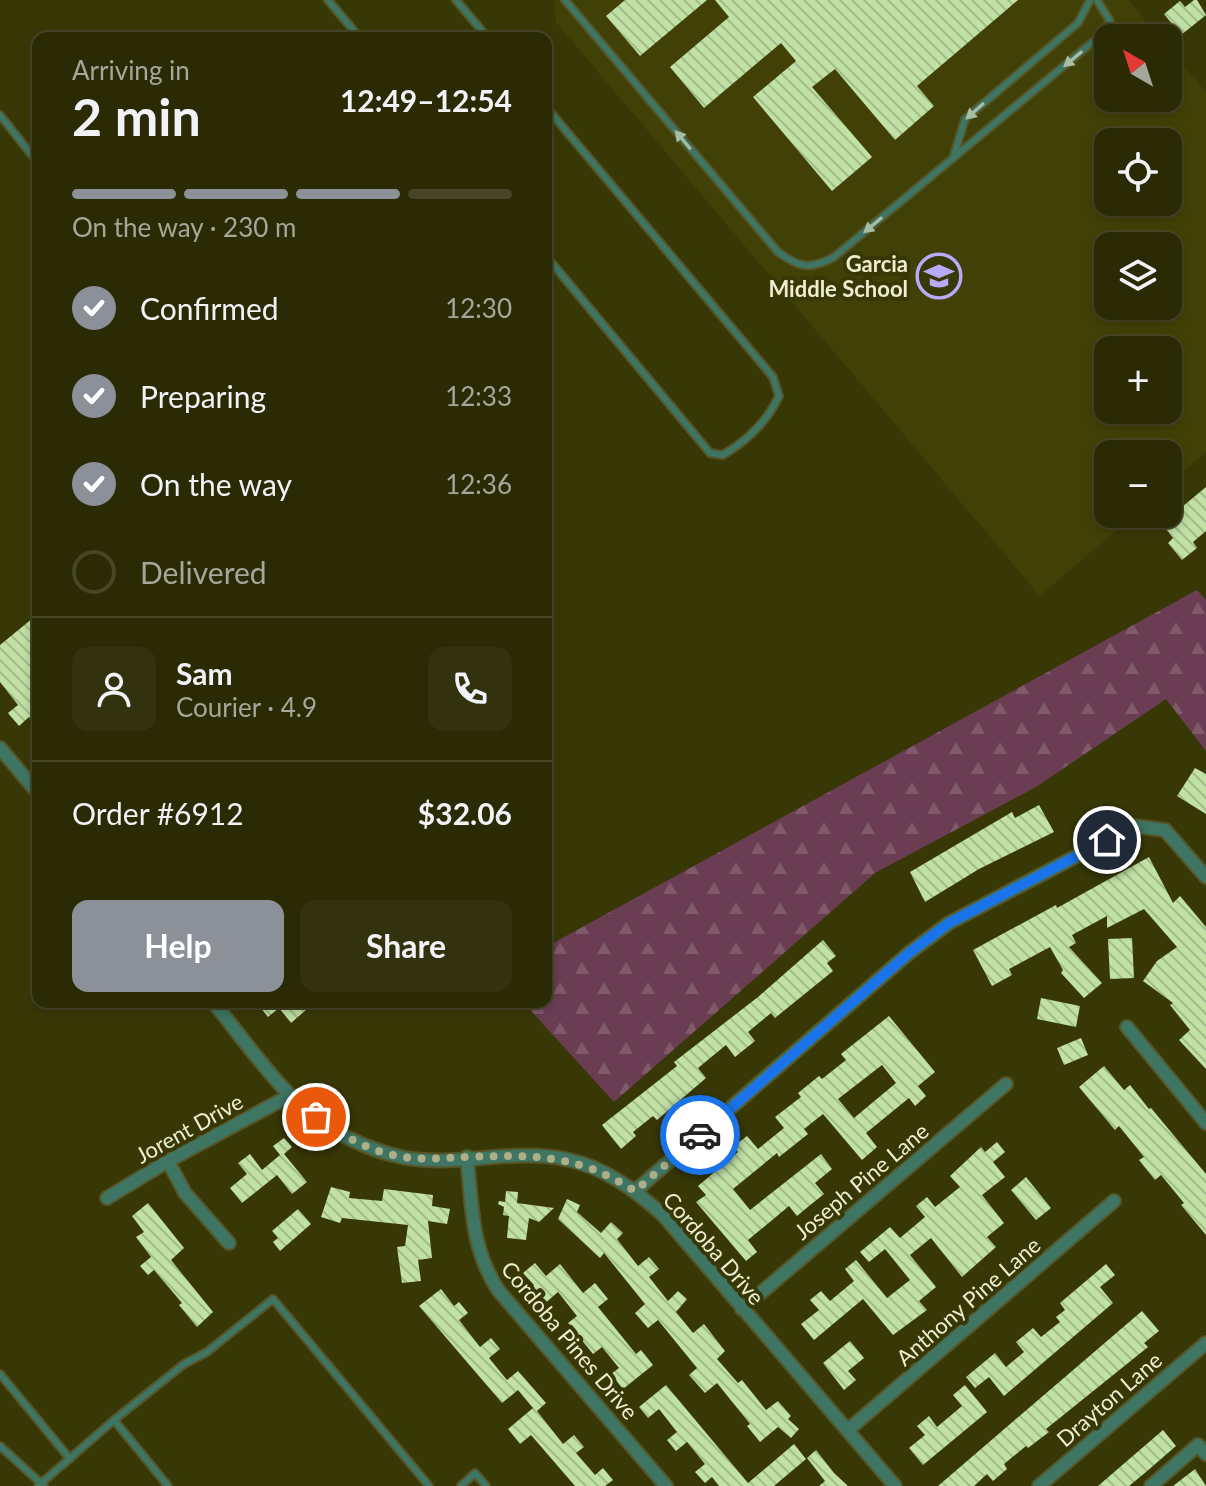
<!DOCTYPE html>
<meta charset="utf-8">
<style>
:root{--surface:#2a2a05;--page:#32320f;--text:#f1f3f6;--muted:#a5a79a;--line:#464627;--accent:#8c9099}
body{margin:0;font-family:Lato,sans-serif;background:var(--page);color:var(--text);height:100vh;display:flex;flex-direction:column;font-size:30px;white-space:nowrap}
*{box-sizing:border-box;margin:0}
p{font-size:26px;color:var(--muted)}
.icon{flex:none;width:44px;height:44px;fill:none;stroke:currentColor;stroke-width:2;stroke-linecap:round;stroke-linejoin:round}
.map{position:relative;flex:1;overflow:hidden}
.drawer{position:absolute;left:32px;top:32px;width:520px;height:976px;display:flex;flex-direction:column;background:var(--surface);border-radius:16px;box-shadow:0 4px 12px #0003,0 0 0 2px var(--line)}
.drawer>*{flex:none}
.needle{width:52px;rotate:321deg}
.buttons{position:absolute;left:1094px;top:24px;display:grid;gap:16px}
.buttons a{display:grid;place-items:center;width:88px;height:88px;border-radius:16px;background:var(--surface);box-shadow:0 4px 12px #0003,0 0 0 2px var(--line);font-size:40px}
.pin{position:absolute;display:grid;place-items:center;width:68px;height:68px;color:#fff;margin:-34px;border:4px solid #fff;border-radius:50%;box-shadow:0 2px 8px #0007}
.courier{position:absolute;display:grid;place-items:center;width:80px;height:80px;margin:-40px;border:6px solid #1a73e8;border-radius:50%;background:#fff;color:#222;box-shadow:0 2px 10px #0007}
.headline em{font-style:normal;font-weight:700}
.headline div{display:flex;flex-direction:column-reverse}
.headline{display:flex;align-items:center;justify-content:space-between;height:136px;padding:0 40px}
h1{font-size:52px;font-weight:700;line-height:60px}
.bar{display:grid;grid-template-columns:repeat(4,1fr);gap:12px 8px;align-content:center;height:96px;padding:0 40px}
.bar i{height:10px;border-radius:6px;background:var(--line)}
.bar .selected{background:var(--accent)}
.bar p{grid-column:span 4}
.line{display:flex;align-items:center;gap:20px;padding:0 40px;border-top:2px solid var(--line)}
.line div{flex:1}
.round{display:grid;place-items:center;flex:none;width:84px;height:84px;border-radius:16px;background:var(--page)}
ol{padding:0 40px;list-style:none}
li{display:flex;align-items:center;gap:24px;height:88px}
li p{margin-inline-start:auto}
li .icon{padding:8px;border-radius:50%;background:var(--accent);color:#fff;stroke-width:4}
li:last-child{color:var(--muted)}
li i{width:44px;height:44px;border:4px solid var(--line);border-radius:50%}
.primary-button{display:flex;gap:16px;margin-top:auto;padding:16px 40px}
.primary-button a{flex:1;height:92px;border-radius:16px;background:var(--accent);color:#fff;font-size:32px;font-weight:700;line-height:92px;text-align:center}
.primary-button a+a{background:var(--page);color:var(--text)}
.map>svg:first-child{display:block}
.built{fill:#414107;fill-rule:evenodd}
.forest{fill:url(#forest-firs)}
.building{fill:url(#building-back-hatch);fill-rule:evenodd}
.lines{fill:none;stroke-linecap:round;stroke-linejoin:round}
.service-casing{stroke:#555527;stroke-width:10}
.minor-casing{stroke:#555527;stroke-width:16}
.service{stroke:#3e7563;stroke-width:6}
.minor{stroke:#3e7563;stroke-width:12}
.oneway{fill:#a7bea4}
.done{stroke:#aeaf89;stroke-width:8;stroke-dasharray:0 14.4}
.route{stroke:#1a73e8;stroke-width:10}
.labels{text-anchor:middle;dominant-baseline:central;stroke-width:8;stroke-linejoin:round;paint-order:stroke}
.poi-label{font-size:22px;font-weight:bold;fill:#edefcf;stroke:#383807;text-anchor:end}
.street-label{font-size:22px;fill:#edefcf;stroke:#383807}
</style>
<div class="map">
<svg width="1206" height="1486" viewBox="0 0 1206 1486">
<defs>
<pattern id="forest-firs" width="22" height="20" patternUnits="userSpaceOnUse" patternTransform="scale(2)"><rect width="22" height="20" fill="#6a3d53"/><path d="M5 1l3.5 6h-7zM16 11l3.5 6h-7z" fill="#80596b"/></pattern>
<pattern id="building-back-hatch" width="6" height="6" patternUnits="userSpaceOnUse" patternTransform="scale(2)"><rect width="6" height="6" fill="#c1e1a5"/><path d="M-1 5l2 2M0 0l6 6M5-1l2 2" fill="none" stroke="#a2bb8b"/></pattern>
</defs>
<rect width="100%" height="100%" fill="#383807"/>
<path class="built" d="M554,0h574l32,38h-52v60h60v-51l38,45v360l-38,33v-31h-60v60h27l-95,82 -484,-574zM1108,142h60v60h-60zM1108,246h60v60h-60zM1108,350h60v60h-60z"/>
<path class="forest" d="M1197,590l9,10v151l-40,-52 -130,88 -161,86 -261,229 -91,-100h23v-55z"/>
<path class="building" d="M625,0h82l-67,56 -34,-40z
M715,0h303l-101,86 17,20 -39,34 -60,-71 -23,18 60,70 -40,34 -79,-94 43,-36 -15,-18 -77,65 -34,-41 59,-50z
M1194,0h3l9,15 -25,20 -17,-21 16,-13 5,6z
M1206,487v44l-13,11 4,6 -15,12 -14,-17 5,-5 -15,-19 10,-7 3,4z
M33,618l5,7v103l-9,-11 -10,9 -11,-13 10,-8 -18,-23v-37z
M1195,768l11,6v40l-29,-18z
M1039,805l15,27 -75,37 -54,33 -15,-30 102,-60 3,6z
M1149,857l24,46 7,-7 26,31v142l-27,-29 11,-10 -20,-25 3,-2 -30,-22 14,-20 20,-14 -33,-38 -37,19v-12l-35,19 4,8 -7,4 33,36 -18,15 -23,-25 2,-3 -13,-23 -41,22 3,6 -20,11 -19,-36 83,-45 1,3z
M1132,938l2,40 -24,1 -2,-40z
M823,940l13,16 -9,7 6,8 -58,47 -4,-5 -23,19 7,9 -20,16 -9,-12 -28,23 8,10 -49,42 -4,-4 -20,16 3,4 -15,13 -19,-24 75,-59 -3,-4 84,-65z
M1041,998l39,8 -4,21 -39,-8z
M256,1002h44l6,8 -15,13 -12,-15 -11,9z
M889,1016l46,56 -17,14 8,10 -11,10 -6,-8 -43,35 11,14 -15,13 -39,-46 -19,15 4,5 -29,23 -2,-4 -44,36 17,21 71,-56 11,15 -17,14 9,11 -15,12 -12,10 -8,-10 -41,34 9,12 -11,9 -50,-59 10,-7 -8,-9 40,-34 -4,-6 13,-10 11,13 26,-21 -9,-11 26,-20 -3,-4 21,-17 3,3 24,-19 -5,-6zM882,1065l14,18 -42,35 -16,-19z
M1081,1038l7,17 -24,10 -7,-17z
M1104,1066l20,24 6,-5 19,24 2,-1 55,66v61l-25,-30 3,-2 -23,-28 -6,5 -16,-20 5,-3 -25,-31 -4,4 -36,-43z
M284,1138l8,9 -8,7 23,28 -15,12 -15,-19 -35,28 -12,-15 17,-14 -9,-11 12,-9 12,16 18,-15 -7,-9z
M997,1142l8,10 -12,10 12,15 -23,18 22,28 -17,14 9,10 -34,30 -31,-39 -21,17 26,32 -17,14 8,9 -34,25 -30,-36 -49,41 -13,-16 18,-14 -9,-10 11,-9 9,10 24,-20 -9,-12 11,-9 31,38 23,-18 -25,-31 -16,13 -9,-10 30,-25 10,11 25,-21 -9,-11 11,-9 8,10 25,-20 -10,-11 31,-29 4,5z
M1026,1177l25,31 -15,12 -25,-30z
M331,1187l19,5 -1,6 33,3 2,-12 49,6 -1,11 18,3 -3,15 -19,-3 4,37 -14,2 3,21 -19,2 -5,-36 8,-1 3,-21 -66,-7 -2,5 -19,-6z
M506,1191l12,1 -1,11 37,5 -15,14 -10,-4 -3,22 -19,-2 2,-22 -6,-1 1,-8 -6,-3 1,-3 6,1z
M567,1199l13,6 -3,7 24,21 10,-11 12,11 -6,6 21,27 11,-9 10,12 -10,8 19,24 10,-10 9,8 -11,13 17,21 11,-9 21,27 -8,8 21,24 4,-3 24,30 12,-9 13,15 -3,3 11,10 -8,9 -13,-11 -18,15 -13,-16 3,-2 -33,-41 -12,10 -16,-18 8,-7 -39,-48 -10,8 -13,-15 10,-9 -41,-51 -4,5 -42,-39z
M148,1203l36,45 -13,12 42,52 -16,15 -18,-22 3,-2 -28,-33 -6,5 -8,-9 11,-9 -15,-20 8,-5 -12,-16z
M298,1209l13,15 -31,27 -7,-9 5,-4 -6,-7z
M535,1263l11,13 14,-12 23,29 12,-10 13,16 -10,8 38,47 5,-4 12,15 -30,24 -12,-15 8,-6 -17,-21 -9,7 -25,-31 9,-7 -19,-24 -15,13 -13,-16 4,-4 -11,-12z
M1106,1264l9,11 -15,12 13,16 -109,93 -15,-19 -14,11 -9,-11 29,-24 11,14 18,-15 -8,-10 17,-14 8,9 19,-15 -4,-5 9,-7 -5,-7z
M441,1289l13,17 5,-4 9,11 -9,7 21,27 11,-9 9,11 -11,9 18,22 11,-9 28,32 -9,8 26,33 11,-9 10,12 -8,6 19,22 8,-7 10,12 -8,6h-30l-44,-51 -11,9 -12,-15 25,-21 -15,-18 -16,13 -83,-97z
M1142,1311l17,20 -15,12 4,4 -102,82 3,3 -21,16 -2,-2 -22,18 3,5 -14,12 -6,-7 -13,12h-36z
M850,1341l14,17 -16,13 8,9 -12,10 -21,-27z
M666,1385l82,98 46,-39 12,15 -32,27h-55l-7,-9 -7,6 -10,-11 10,-8 -18,-22 -11,9 -9,-11 10,-8 -18,-23 -11,9 -9,-11z
M965,1385l22,27 -64,53 -14,-17 16,-13 -8,-9 12,-10 8,11 25,-21 -9,-11z
M1163,1430l13,16 -30,26 -17,14h-31z
M816,1450l18,23 14,13h-29l6,-5 -18,-23z
M1195,1469l11,17h-33z"/>
<g class="lines">
<g class="service-casing">
<path id="service" d="M328,0l32,38
M456,0l32,38
M565,0l213,252c22,16 32,18 56,5l267,-222 9,-14 -13,-21
M546,107l227,270 6,19c-12,26 -31,44 -56,59l-13,-2 -164,-197
M0,115l38,48
M954,155l11,-36 113,-96 12,-23
M0,1374l70,85
M114,1420l54,66
M0,1446l44,40
M38,1486l76,-66 70,-56 23,-12 66,-53 156,187
M461,1486l14,-13 11,13"/>
</g>
<g class="minor-casing">
<path id="minor" d="M0,748l38,45
M213,1002c36,43 79,110 131,134 18,9 38,17 57,21 53,11 110,-9 164,2 40,8 70,31 99,57l231,270
M1127,1027l79,96
M467,1157c5,49 4,91 31,133l168,196
M168,1161l17,32 44,50
M635,1191l274,-238 40,-30 185,-97 31,4 41,47
M107,1198l61,-37 123,-66
M742,1309l264,-225
M848,1430l266,-229
M1039,1486l167,-143
M1151,1486l47,-41 8,9"/>
</g>
<use href="#service" class="service"/>
<use href="#minor" class="minor"/>
</g>
<defs><path id="oneway-solid" d="M-6-.8H1V-3.2L6.5 0L1 3.2V.8H-6Z" transform="scale(2)"/></defs>
<g class="oneway">
<use href="#oneway-solid" transform="translate(1073 59) rotate(140)"/>
<use href="#oneway-solid" transform="translate(975 111) rotate(138)"/>
<use href="#oneway-solid" transform="translate(683 140) rotate(-130)"/>
<use href="#oneway-solid" transform="translate(873 225) rotate(140)"/>
</g>
<g class="lines">
<path class="done" d="M316,1117c25,18 56,36 88,40 20,3 41,1 61,0 69,-2 110,-4 170,34l65,-56"/>
<path class="route" d="M700,1135l209,-182 40,-30 158,-83"/>
</g>
<defs>
<g id="school-ring" transform="scale(2.3)"><circle r="9.5" fill="#383807" stroke="#b7abf8" stroke-width="1.5"/><path d="M0-5L7-2L0 1L-7-2ZM-4 1L0 2.5L4 1V4Q0 6-4 4Z" fill="#b7abf8"/></g>
</defs>
<g fill-rule="evenodd">
<use href="#school-ring" x="939" y="276"/>
</g>
<g class="labels">
<g class="poi-label">
<text x="908" y="263">Garcia<tspan x="908" dy="25">Middle School</tspan></text>
</g>
<g class="street-label">
<text transform="translate(189 1128) rotate(-29)">Jorent Drive</text>
<text transform="translate(861 1181) rotate(-40)">Joseph Pine Lane</text>
<text transform="translate(714 1248) rotate(49)">Cordoba Drive</text>
<text transform="translate(968 1301) rotate(-41)">Anthony Pine Lane</text>
<text transform="translate(570 1340) rotate(50)">Cordoba Pines Drive</text>
<text transform="translate(1109 1399) rotate(-41)">Drayton Lane</text>
</g>
</g>
</svg>
<div class="buttons">
<a><svg class="needle" viewBox="-14 -14 28 28"><path d="M0-13l5 13h-10z" fill="#e53935"/><path d="M0 13l5-13h-10z" fill="#a5a79a"/></svg></a>
<a><svg class="icon" aria-label="locate" viewBox="0 0 24 24"><circle cx="12" cy="12" r="6"/><path d="M12 2v4M12 18v4M2 12h4M18 12h4"/></svg></a>
<a><svg class="icon" aria-label="layers" viewBox="0 0 24 24"><path d="M12 4l9 5-9 5-9-5zM3 14l9 5 9-5"/></svg></a>
<a>+</a>
<a>−</a>
</div>
<div class="pin" style="left:316px;top:1117px;background:#ea580c"><svg class="icon" aria-label="bag" viewBox="0 0 24 24"><path d="M5 8h14l-1 12H6zM9 8a3 3 0 0 1 6 0"/></svg></div>
<div class="pin" style="left:1107px;top:840px;background:#1f2937"><svg class="icon" aria-label="home" viewBox="0 0 24 24"><path d="M3 11l9-7 9 7M6 9v11h12V9"/></svg></div>
<div class="courier" style="left:700px;top:1135px"><svg class="icon" aria-label="car" viewBox="0 0 24 24"><path d="M5 17H2v-5l4-1 3-4h7l3 4 3 1v5h-3M9 17h6M6 11h13"/><circle cx="7" cy="17" r="2"/><circle cx="17" cy="17" r="2"/></svg></div>
<section class="drawer">
<div class="headline"><div><h1>2 min</h1><p>Arriving in</p></div><em>12:49–12:54</em></div>
<div class="bar"><i class="selected"></i><i class="selected"></i><i class="selected"></i><i></i><p>On the way · 230 m</p></div>
<ol>
<li><svg class="icon" aria-label="check" viewBox="0 0 24 24"><path d="M5 12l5 5 9-10"/></svg>Confirmed<p>12:30</p></li>
<li><svg class="icon" aria-label="check" viewBox="0 0 24 24"><path d="M5 12l5 5 9-10"/></svg>Preparing<p>12:33</p></li>
<li><svg class="icon" aria-label="check" viewBox="0 0 24 24"><path d="M5 12l5 5 9-10"/></svg>On the way<p>12:36</p></li>
<li><i></i>Delivered</li>
</ol>
<div class="line" style="height:144px"><a class="round"><svg class="icon" aria-label="person" viewBox="0 0 24 24"><circle cx="12" cy="8" r="4"/><path d="M4 21q1-7 8-7t8 7"/></svg></a><div><b>Sam</b><p>Courier · 4.9</p></div><a class="round"><svg class="icon" aria-label="phone" viewBox="0 0 24 24"><path d="M5 4h4l2 5-3 2q2 4 5 5l2-3 5 2v4C11 20 4 13 5 4z"/></svg></a></div>
<div class="line" style="height:104px"><div>Order #6912</div><b>$32.06</b></div>
<div class="primary-button"><a>Help</a><a>Share</a></div>
</section>
</div>
